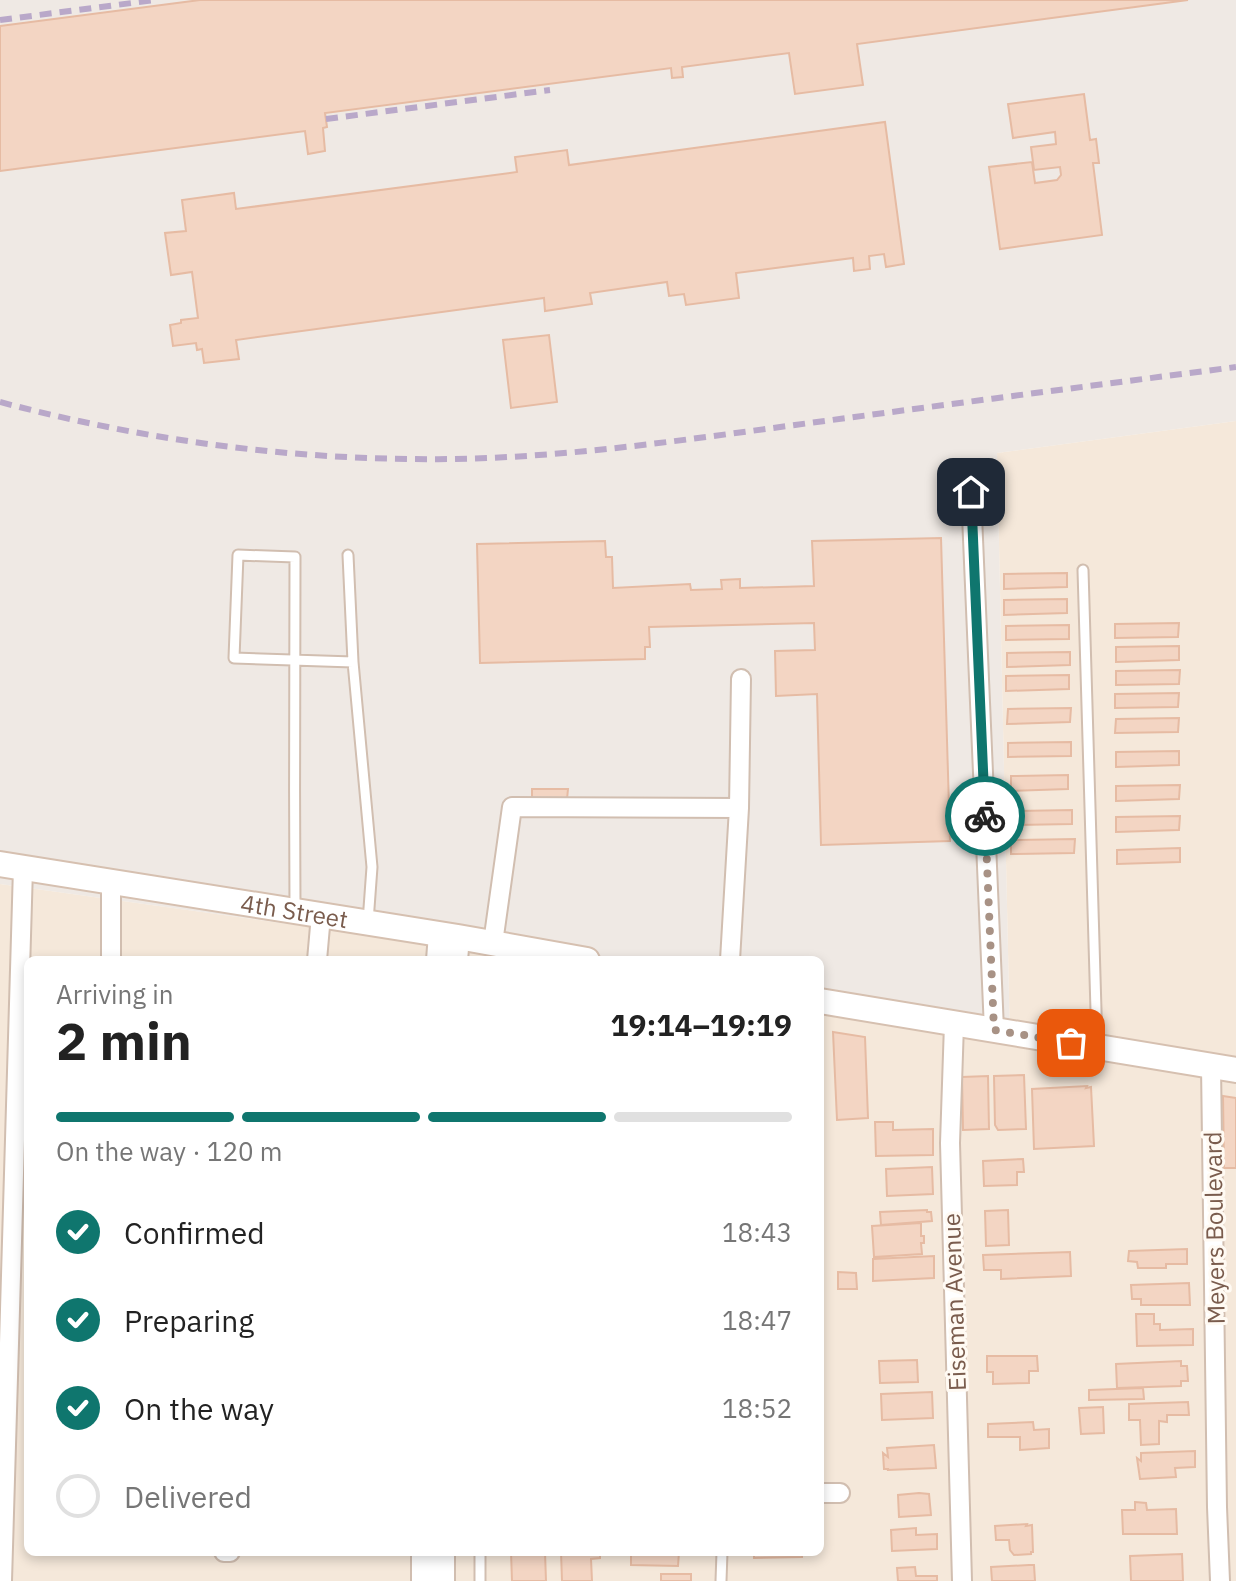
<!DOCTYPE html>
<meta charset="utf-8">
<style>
:root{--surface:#fff;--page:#f6f6f6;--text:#222;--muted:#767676;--line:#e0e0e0;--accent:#0f766e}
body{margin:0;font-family:"IBM Plex Sans",sans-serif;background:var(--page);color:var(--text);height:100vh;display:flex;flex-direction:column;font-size:30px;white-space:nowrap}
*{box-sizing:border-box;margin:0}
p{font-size:26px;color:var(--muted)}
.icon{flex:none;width:44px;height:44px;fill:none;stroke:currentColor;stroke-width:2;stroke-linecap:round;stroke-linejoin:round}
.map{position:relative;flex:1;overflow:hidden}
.side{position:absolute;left:24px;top:956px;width:800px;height:600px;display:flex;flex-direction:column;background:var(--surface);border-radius:12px;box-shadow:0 4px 12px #0003}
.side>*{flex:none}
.pin{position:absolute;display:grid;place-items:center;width:68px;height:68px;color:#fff;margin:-34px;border-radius:16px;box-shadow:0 4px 12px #0006}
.courier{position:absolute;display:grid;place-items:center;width:80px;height:80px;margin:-40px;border:6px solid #0f766e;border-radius:50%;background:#fff;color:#222;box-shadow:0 2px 10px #0007}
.overview em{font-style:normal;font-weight:700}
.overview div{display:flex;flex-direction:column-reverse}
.overview{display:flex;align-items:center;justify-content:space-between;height:136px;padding:0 32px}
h1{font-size:52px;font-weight:700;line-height:60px}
.bar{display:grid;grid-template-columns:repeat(4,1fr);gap:12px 8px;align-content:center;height:96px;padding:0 32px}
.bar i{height:10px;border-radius:6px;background:var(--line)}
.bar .active{background:var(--accent)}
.bar p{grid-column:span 4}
ol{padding:0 32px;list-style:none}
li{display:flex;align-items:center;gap:24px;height:88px}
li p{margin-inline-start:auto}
li .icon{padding:8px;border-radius:50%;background:var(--accent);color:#fff;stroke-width:4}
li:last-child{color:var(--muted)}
li i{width:44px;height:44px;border:4px solid var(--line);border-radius:50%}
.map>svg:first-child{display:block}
.residential{fill:#f5e8da}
.industrial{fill:#efe9e4}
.building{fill:#f3d5c3;stroke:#e6bba3;stroke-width:2}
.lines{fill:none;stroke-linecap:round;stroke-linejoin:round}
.service-casing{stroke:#d1beb0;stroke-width:13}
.minor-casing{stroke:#d1beb0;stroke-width:22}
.tertiary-casing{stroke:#d1beb0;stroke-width:26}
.secondary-casing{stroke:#d6c0b0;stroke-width:28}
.service{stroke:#fff;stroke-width:9}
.minor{stroke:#fff;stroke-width:18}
.tertiary{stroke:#fff;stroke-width:22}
.secondary{stroke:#fff;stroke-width:24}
.rail{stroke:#b9a8c9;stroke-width:6;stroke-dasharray:12 8;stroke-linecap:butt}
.done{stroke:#a89285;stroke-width:8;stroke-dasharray:0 14.4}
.route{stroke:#0f766e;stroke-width:10}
.labels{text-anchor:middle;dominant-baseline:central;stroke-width:6;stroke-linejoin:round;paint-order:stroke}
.street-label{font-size:24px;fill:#7a5c4d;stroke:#fffaf3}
</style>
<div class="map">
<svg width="1236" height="1581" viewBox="0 0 1236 1581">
<rect width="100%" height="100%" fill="#fdf6ec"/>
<path class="residential" d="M1236,421v1160h-1236v-697l477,66 58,10h-507v592h792v-543l190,32 -13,-588z"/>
<path class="industrial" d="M0,0h1236v421l-239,32 13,588 -190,-32v-49h-285l-58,-10 -477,-66z"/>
<path class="building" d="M200,0h988l-331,44 6,41 -68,9 -6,-41 -107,14 1,10 -11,1 -1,-10 -346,45 2,14 -4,1 2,23 -17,3 -3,-23 -305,40v-145z
M1084,94l6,46 6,-1 3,24h-6l9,72 -102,14 -11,-82 43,-5 3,21 22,-3 4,-5 -1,-8 -26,3 -3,-23 25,-3 -1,-12 -42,6 -5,-34z
M885,122l19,142 -18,3 -2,-13 -15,2 1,13 -16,2 -1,-13 -117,15 3,25 -53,7 -2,-11 -15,2 -2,-14 -77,11 2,11 -47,7 -1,-13 -308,42 3,19 -35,4 -2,-14 -5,1 -1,-7 -23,3 -3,-21 11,-2v-3l17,-2 -6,-46 -21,3 -6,-42 21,-2 -4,-31 52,-7 2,16 281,-37 -2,-15 52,-7 2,15z
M549,335l8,67 -46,6 -8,-68z
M941,538l9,303 -129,4 -4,-151 -41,2 -1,-45 40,-1 -1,-27 -165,4 1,20h-5v12l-165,4 -3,-119 128,-3 1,16h6l1,31 77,-4 1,6 31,-1 -1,-9 19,-1v9l74,-2 -2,-45z
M1067,573v14l-63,2v-15z
M1067,599v14l-63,2v-15z
M1179,623l-1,14 -63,1v-14z
M1069,625v14l-63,1v-14z
M1179,646v14l-63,2v-15z
M1070,652v13l-63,2v-14z
M1180,670l-1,14 -63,1v-14z
M1069,675v14l-63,2v-15z
M1179,693l-1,14 -63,1v-14z
M1071,708l-1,14 -63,2 1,-15z
M1179,718l-1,14 -63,1 1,-14z
M1071,742v14l-63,1v-14z
M1179,751v14l-63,2v-15z
M1068,775v14l-57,2v-15z
M1180,785l-1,14 -63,2v-15z
M532,789h36l-1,10h-35z
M1072,810v14l-63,1v-14z
M1180,816l-1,14 -63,2v-15z
M1075,839l-1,14 -63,1v-14z
M1180,848v14l-63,2v-14z
M833,1032l32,5 3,81 -31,2z
M1024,1075l2,54 -28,1 -3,-5 -1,-49z
M988,1076l1,53 -26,1 -1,-53z
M1087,1086l-1,2 5,-1 3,59 -60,3 -2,-60z
M1223,1096l13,2v70h-12z
M875,1122h18v8l40,-1v26l-57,1z
M1023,1159l1,13h-7v13l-33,1 -1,-25z
M932,1167l1,27 -46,2 -1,-27z
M927,1210v2h4l1,9 -51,4 -1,-13z
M1008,1210l1,35 -23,1 -1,-35z
M921,1223v13h3v7h-3l1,11 -48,3 -2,-31z
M1187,1249v15h-21v4h-28l-1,-6 -9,-1 1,-10z
M1070,1252l1,24 -70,3v-9h-17l-1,-15z
M934,1256v22l-61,3v-22z
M838,1272l18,1 1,16h-19z
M1189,1283l1,22h-49v-6h-9l-1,-14z
M1136,1314h18v10h6v6l33,-1v16l-56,1z
M987,1356h50l1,15h-9v12l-36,1v-12h-6z
M917,1360l1,22 -38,1 -1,-22z
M1181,1361v5h6l1,15h-7v5l-64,2 -1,-24z
M1143,1388l1,11 -55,1v-10z
M932,1392l1,26 -51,2 -1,-26z
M1188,1402l1,13h-22v7l-8,-1v23l-18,1 -1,-25h-11v-16z
M1103,1407l1,26 -23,1 -2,-26z
M1033,1422l1,8 15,-1v19l-29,2v-13h-32v-13z
M934,1445l2,23 -49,2 2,-1h-5l-1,-16 5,4 -1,-9z
M1195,1451v16l-20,1 1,9 -36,2 -3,-21 4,3v-8z
M919,1493l10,1 2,21 -32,2 -1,-22z
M1135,1502l11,1 1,7 29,-1 1,25h-54l-1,-24h13z
M1027,1524l-1,2 6,-1 1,27h-2v2l-17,1 -4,-5 -1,-10h-13l-1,-14z
M916,1528v7l21,-1v15l-45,2 -1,-21z
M511,1552h34l1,29h-34z
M561,1552h39v6l-9,1 1,22h-30z
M631,1552h48l-1,14 -47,-1z
M754,1552h48v5l-48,1z
M1182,1554l1,27h-52l-1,-25z
M1029,1565h5l1,16h-43l-1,-14z
M915,1567l1,9h21v5h-39l-1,-13z
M661,1574h30v7h-30z"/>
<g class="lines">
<g class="service-casing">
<path id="service" d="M1083,570l14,474
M353,662l19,205 -4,55
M295,908c-1,-117 0,-234 0,-351l-57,-2 -4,103 119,4 -5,-107
M480,1552v29
M721,1581l1,-29"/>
</g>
<g class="minor-casing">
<path id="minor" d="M971,492l23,538
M111,882v78
M493,943l19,-136 227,1
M317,960l4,-45
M730,960l9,-152 2,-129
M954,1024l-4,119 12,438
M1211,1066l6,441 3,74
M820,1493h20
M224,1552h6
M2,1581l21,-713"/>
</g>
<g class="tertiary-casing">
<path id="tertiary" d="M438,960l2,-26
M456,960l2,-23
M423,1581v-29
M443,1581v-29"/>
</g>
<g class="secondary-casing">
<g id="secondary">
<path id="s1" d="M0,864l458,73 129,23"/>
<path d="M820,1001l416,69"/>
</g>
</g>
<use href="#service" class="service"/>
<use href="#minor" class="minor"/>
<use href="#tertiary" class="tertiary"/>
<use href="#secondary" class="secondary"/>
<path class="rail" d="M0,20l155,-20
M326,119l224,-29
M0,402c136,36 274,56 415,57 127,2 254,-17 380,-34 147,-20 294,-39 441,-58"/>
</g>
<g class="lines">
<path class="done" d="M985,816l9,214 77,13"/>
<path class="route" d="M971,492l14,324"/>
</g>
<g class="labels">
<g class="street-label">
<text stroke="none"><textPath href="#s1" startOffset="298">4th Street</textPath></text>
<text transform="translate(1214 1228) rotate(-91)">Meyers Boulevard</text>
<text transform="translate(954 1302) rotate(-92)">Eiseman Avenue</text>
</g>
</g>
</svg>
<div class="pin" style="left:1071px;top:1043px;background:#ea580c"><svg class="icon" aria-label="bag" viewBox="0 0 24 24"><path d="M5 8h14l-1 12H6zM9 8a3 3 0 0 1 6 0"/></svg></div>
<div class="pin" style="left:971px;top:492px;background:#1f2937"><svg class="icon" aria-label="home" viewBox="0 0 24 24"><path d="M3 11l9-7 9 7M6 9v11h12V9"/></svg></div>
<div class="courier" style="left:985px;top:816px"><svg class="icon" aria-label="bike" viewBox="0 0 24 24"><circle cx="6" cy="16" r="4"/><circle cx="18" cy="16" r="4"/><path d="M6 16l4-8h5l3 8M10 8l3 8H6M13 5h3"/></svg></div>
<section class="side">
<div class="overview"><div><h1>2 min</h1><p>Arriving in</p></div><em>19:14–19:19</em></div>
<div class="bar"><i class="active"></i><i class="active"></i><i class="active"></i><i></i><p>On the way · 120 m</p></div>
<ol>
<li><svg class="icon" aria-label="check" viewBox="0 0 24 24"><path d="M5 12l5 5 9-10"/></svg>Confirmed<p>18:43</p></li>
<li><svg class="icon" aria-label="check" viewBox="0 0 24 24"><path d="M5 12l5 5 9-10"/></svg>Preparing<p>18:47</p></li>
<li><svg class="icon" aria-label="check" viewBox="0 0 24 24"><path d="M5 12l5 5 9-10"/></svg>On the way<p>18:52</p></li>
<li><i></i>Delivered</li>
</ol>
</section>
</div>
